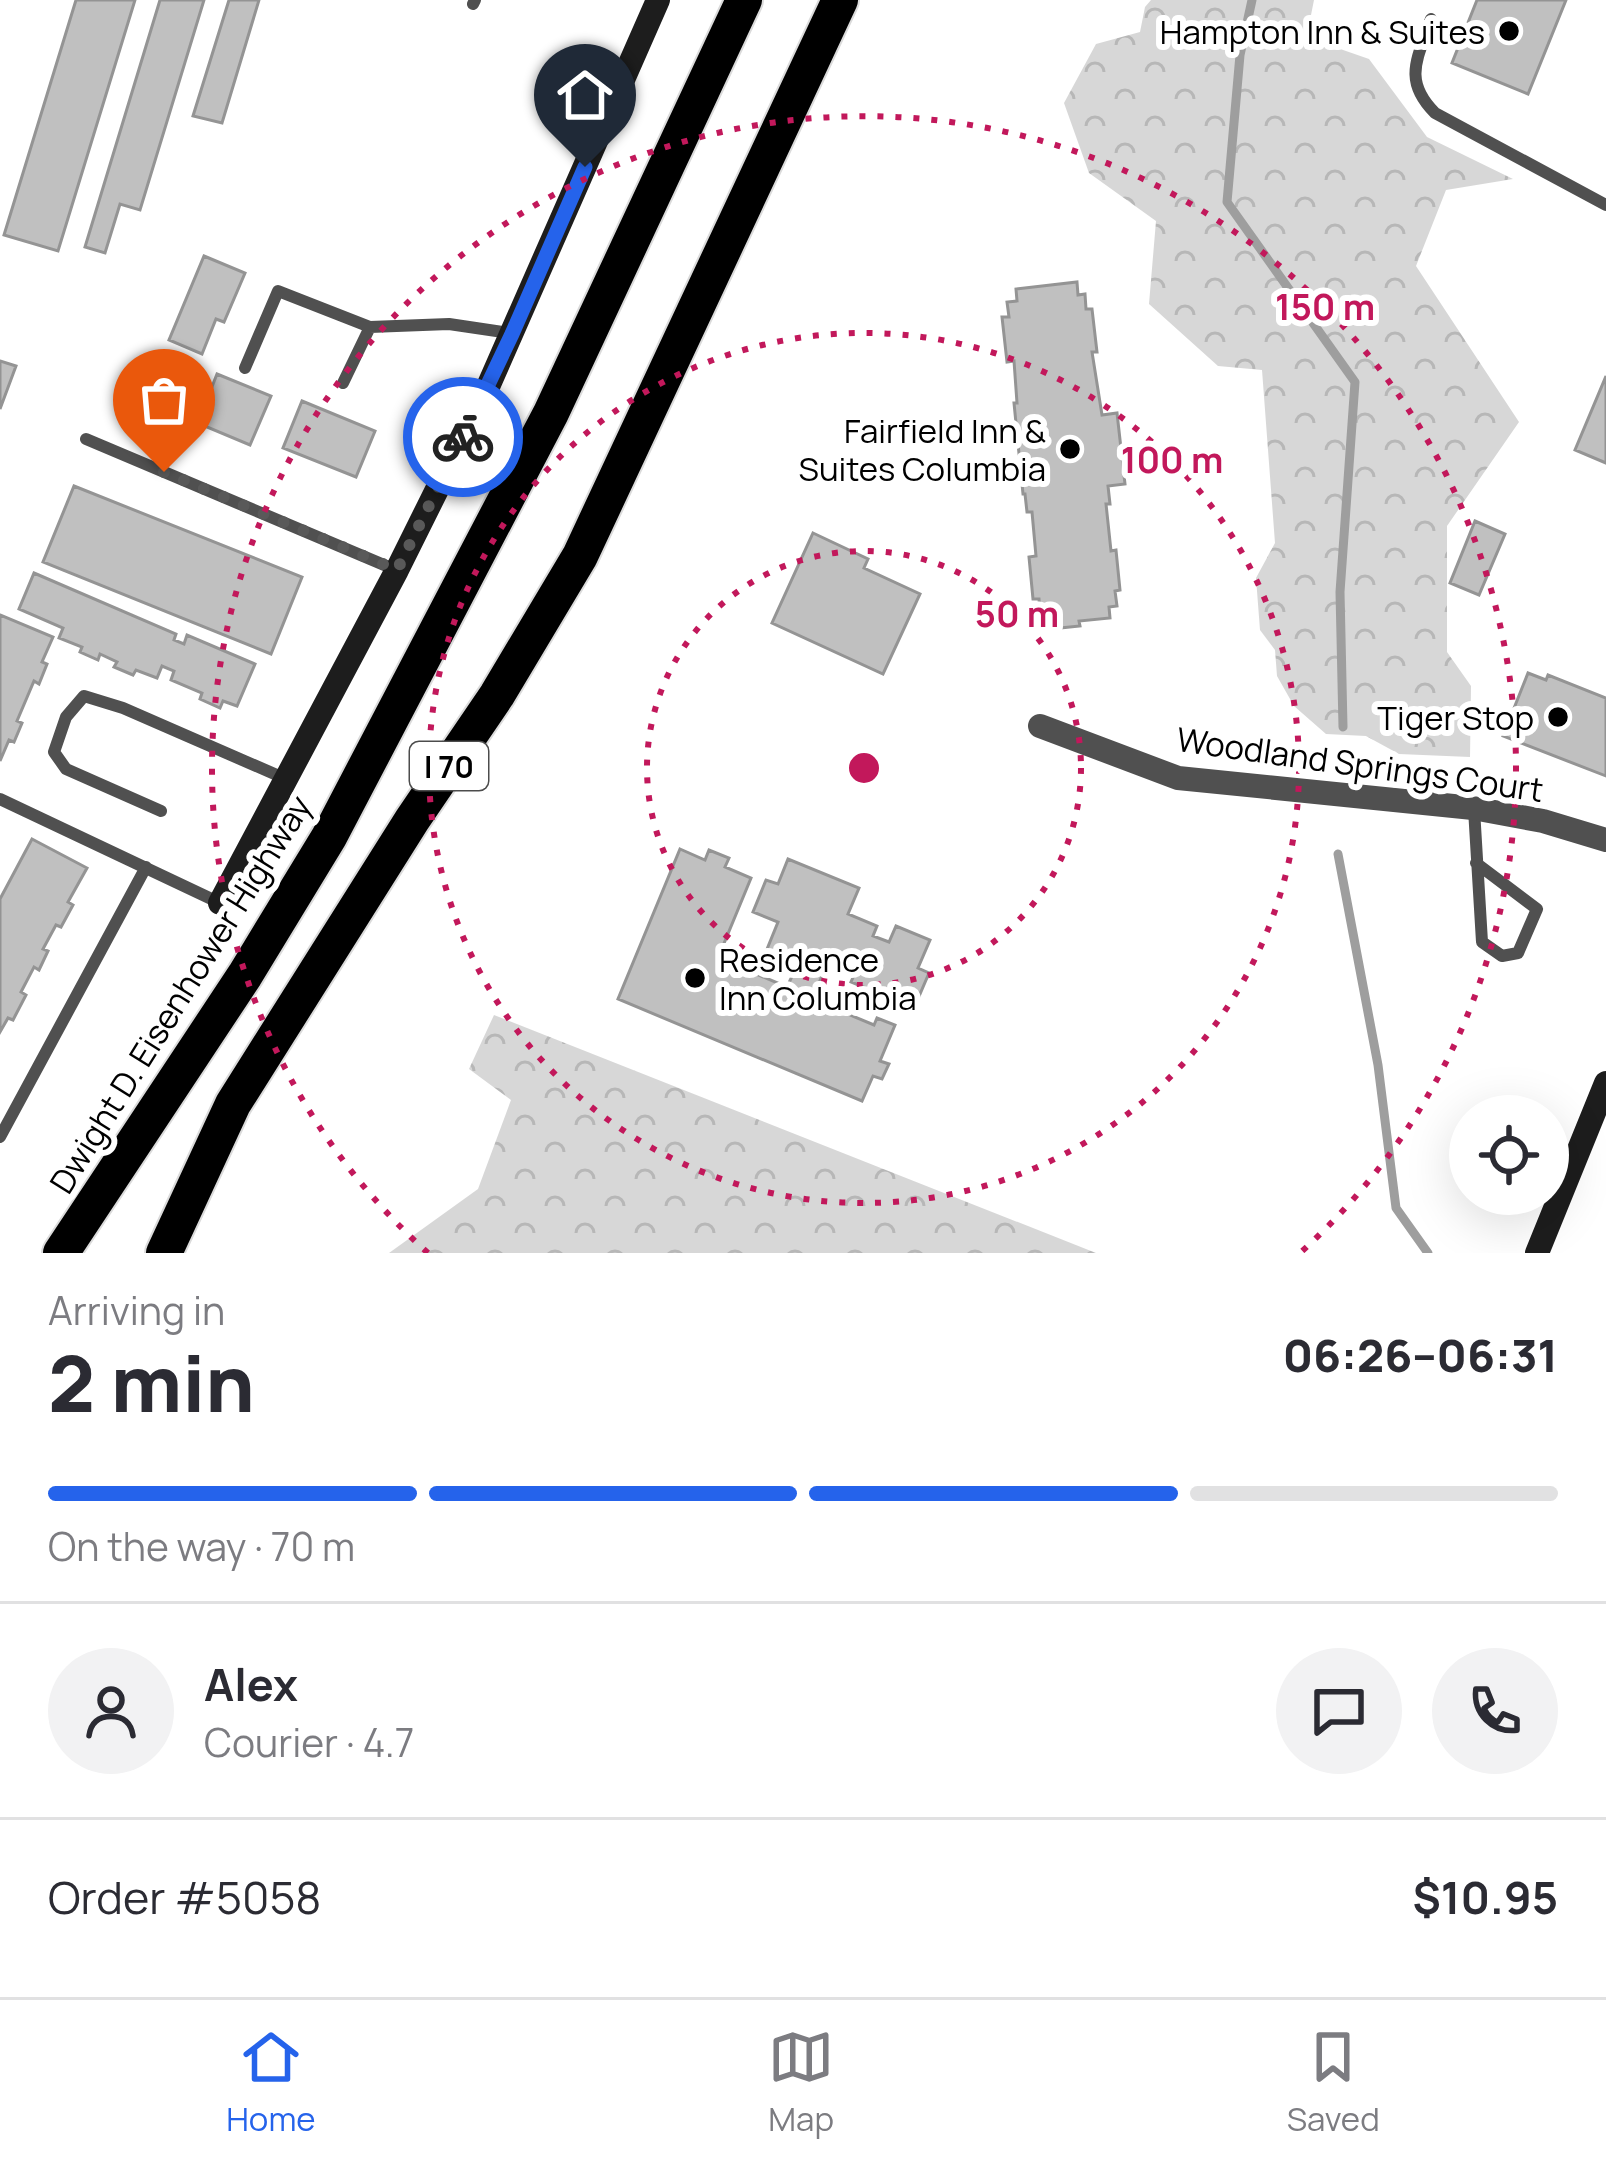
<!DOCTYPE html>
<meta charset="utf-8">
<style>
:root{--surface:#fff;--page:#f2f2f3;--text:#2b2b33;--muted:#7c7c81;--line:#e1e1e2;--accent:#2563eb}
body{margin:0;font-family:Manrope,sans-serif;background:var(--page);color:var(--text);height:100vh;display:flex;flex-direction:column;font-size:45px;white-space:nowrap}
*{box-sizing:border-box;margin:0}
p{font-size:39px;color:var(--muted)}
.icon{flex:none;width:66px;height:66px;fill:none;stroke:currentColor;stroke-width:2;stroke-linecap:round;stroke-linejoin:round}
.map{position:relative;height:1253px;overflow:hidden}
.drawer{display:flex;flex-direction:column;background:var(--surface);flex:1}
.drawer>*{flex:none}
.tools{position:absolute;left:1449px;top:1095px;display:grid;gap:24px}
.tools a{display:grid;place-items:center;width:120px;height:120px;border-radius:50%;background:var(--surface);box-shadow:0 12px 48px #0002;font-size:60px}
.pin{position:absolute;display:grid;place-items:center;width:102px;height:102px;color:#fff;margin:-123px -51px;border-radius:50% 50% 50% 0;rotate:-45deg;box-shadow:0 0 12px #0007}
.pin .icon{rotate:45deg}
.courier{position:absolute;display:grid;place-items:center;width:120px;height:120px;margin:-60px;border:9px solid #2563eb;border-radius:50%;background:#fff;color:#222;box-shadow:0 3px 15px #0007}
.summary em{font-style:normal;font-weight:800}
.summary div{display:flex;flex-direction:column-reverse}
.summary{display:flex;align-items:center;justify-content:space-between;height:204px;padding:0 48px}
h1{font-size:78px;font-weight:800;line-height:90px}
.bar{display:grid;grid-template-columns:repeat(4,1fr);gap:18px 12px;align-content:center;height:144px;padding:0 48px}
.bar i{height:15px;border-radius:9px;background:var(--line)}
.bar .selected{background:var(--accent)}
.bar p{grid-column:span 4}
.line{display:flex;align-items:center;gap:30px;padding:0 48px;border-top:3px solid var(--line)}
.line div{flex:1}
.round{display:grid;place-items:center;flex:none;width:126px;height:126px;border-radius:63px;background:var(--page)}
.menu{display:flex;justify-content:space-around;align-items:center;height:168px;border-top:3px solid var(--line);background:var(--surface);font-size:33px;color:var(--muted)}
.menu a{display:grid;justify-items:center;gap:6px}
.menu .selected{color:var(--accent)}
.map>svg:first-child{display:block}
.forest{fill:url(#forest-crowns)}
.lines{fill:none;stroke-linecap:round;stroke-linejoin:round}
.stream{stroke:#9e9e9e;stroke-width:9}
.building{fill:#c0c0c0;stroke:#949494;stroke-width:3}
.highway-casing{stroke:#dbdbdb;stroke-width:40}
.lane{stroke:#505050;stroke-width:12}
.street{stroke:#505050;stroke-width:24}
.secondary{stroke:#1d1d1d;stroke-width:24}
.highway{stroke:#000;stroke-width:36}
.done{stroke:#595959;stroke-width:12;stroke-dasharray:0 21.6}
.route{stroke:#2563eb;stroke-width:15}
.ring{fill:none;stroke:#c2185b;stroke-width:6;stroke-dasharray:6 12}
.poi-dot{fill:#000;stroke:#fff;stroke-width:4.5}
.labels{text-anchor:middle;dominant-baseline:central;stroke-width:12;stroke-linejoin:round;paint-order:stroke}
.shield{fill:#fff;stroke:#4c4c4c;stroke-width:3}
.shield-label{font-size:30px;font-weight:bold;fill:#000}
.poi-label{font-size:33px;fill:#000;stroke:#fff;text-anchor:end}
.street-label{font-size:33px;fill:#000;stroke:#fff}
.centre{fill:#c2185b;stroke:#fff;stroke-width:6}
.ring-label{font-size:36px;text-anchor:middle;font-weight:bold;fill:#c2185b;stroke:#fff;stroke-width:12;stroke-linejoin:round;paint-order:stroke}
</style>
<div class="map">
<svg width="1606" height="1253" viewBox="0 0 1606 1253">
<defs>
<pattern id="forest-crowns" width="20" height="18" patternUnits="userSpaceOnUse" patternTransform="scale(3)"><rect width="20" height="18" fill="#d7d7d7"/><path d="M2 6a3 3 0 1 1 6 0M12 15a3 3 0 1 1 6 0" fill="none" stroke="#b7b7b7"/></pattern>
</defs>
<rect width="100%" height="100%" fill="#fff"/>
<path class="forest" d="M1151,0h163l-3,15 12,28 46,16 58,78 86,42 -67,11 -30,76 103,156 -72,104v126l24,34 -1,71 -71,-3 -33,-18 -40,-2 -32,-28 -17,-30 -2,-26 -15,-20 -4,-52 19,-35 -13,-173 -44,-4 -69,-62 7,-83 -67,-48 -25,-70 32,-59 44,-12 5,-25z
M494,1015l602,238h-707l89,-64 33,-89 -42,-31z"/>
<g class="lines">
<path class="stream" d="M1252,0l-12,55 -13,147 128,180 -15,210 3,135
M1338,854l40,211 18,143 32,45"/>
</g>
<path class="building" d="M76,0h59l-77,251 -54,-16z
M160,0h44l-64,210 -20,-6 -15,49 -20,-6z
M229,0h30l-37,123 -29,-7z
M1477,0h89l-38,94 -76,-31z
M204,256l41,17 -21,49 -8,-3 -14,35 -33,-14z
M1077,282l1,13 7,-1 1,15h6l5,43h-5l10,63 15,-2 8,71 -17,2 2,18h-4l5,47 5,-1 4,40 -5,1 2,15 -8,1 1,11 -31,3 1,5 -30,3 -2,-17 -8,1 -1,-14h-6l-4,-42 7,-1 -4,-44h-5l-2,-18h-2l-9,-91h3l-3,-42 -7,1 -5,-45h7l-2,-15 10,-1 -1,-12z
M0,361l16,5 -16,43z
M217,374l54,22 -21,49 -67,-28 11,-26 14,6z
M1606,376v87l-31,-13z
M302,401l73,30 -19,46 -73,-29z
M74,486l228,91 -31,77 -228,-92z
M1475,521l30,13 -26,61 -29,-12z
M813,533l55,26 -4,9 56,26 -37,80 -111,-51z
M34,573l142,61 -2,6 10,4 3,-9 68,29 -18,42 -14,-5 -3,7 -20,-9 2,-6 -31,-13 3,-9 -12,-5 -5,12 -21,-8 -3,5 -19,-8 3,-5 -17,-8 -2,6 -18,-8 2,-5 -23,-9 4,-10 -44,-19z
M0,615l53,22 -11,25 5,2 -8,20 -5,-3 -17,40 5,2 -8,19 -5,-2 -9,21z
M1528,673l18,7 2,-5 58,23v78l-103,-40z
M32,839l55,29 -19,34 5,3 -12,22 -5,-2 -13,24 5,2 -9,19 -5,-3 -13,25 5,3 -13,25 -5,-2 -8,14v-133z
M680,849l25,11 4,-10 20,8 -4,9 26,11 -33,80 69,29 7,-15 -31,-13 15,-37 -25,-10 13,-32 12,4 10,-25 71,29 -11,26 29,12 -4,10 16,6 7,-16 34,14 -12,28 11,5 -15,35 -63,-26 4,-9 -19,-8 -11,4 -13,30 62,26 3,-7 18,7 -15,36 9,3 -7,15 -9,-3 -11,25 -244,-102z"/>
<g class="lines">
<g class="highway-casing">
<path id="highway" d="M61,1253l184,-278 84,-138 222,-424 193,-413
M164,1253l69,-149 179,-284 85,-125 83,-139 260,-556"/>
</g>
<path class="lane" d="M473,4l2,-4
M1431,19c-13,39 -29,61 4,94l171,92
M245,368l33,-77 92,36 79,-3 61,9
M343,383l27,-56
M86,439l310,131
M0,799l220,104
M1474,809l8,133 20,14 16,-3 19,-44 -61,-46
M161,811l-95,-42 -12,-17 12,-35 18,-21 39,12 163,71
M0,1137l146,-270"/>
<path class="street" d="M1040,726l138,52 295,30 70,13 63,19"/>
<path class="secondary" d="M220,903l177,-333 90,-181 171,-389
M1537,1253l69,-170"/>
<use href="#highway" class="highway"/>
</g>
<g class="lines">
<path class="done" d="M164,472l233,98 66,-133"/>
<path class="route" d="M463,437l49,-103 73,-167"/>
</g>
<g class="ring">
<circle cx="864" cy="768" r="217"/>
<circle cx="864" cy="768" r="435"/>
<path d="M428 1253A652 652 0 1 1 1300 1253"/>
</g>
<g class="poi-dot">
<circle cx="1509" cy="31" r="12"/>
<circle cx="1070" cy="449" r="12"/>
<circle cx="1558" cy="717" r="12"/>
<circle cx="695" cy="978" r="12"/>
</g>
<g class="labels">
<rect class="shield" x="410" y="742" width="78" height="48" rx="9"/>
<g class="shield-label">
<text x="449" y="766">I 70</text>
</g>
<g class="poi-label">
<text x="1485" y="31">Hampton Inn &amp; Suites</text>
<text x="1046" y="430">Fairfield Inn &amp;<tspan x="1046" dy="38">Suites Columbia</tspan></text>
<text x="1534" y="717">Tiger Stop</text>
<text x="719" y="959" text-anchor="start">Residence<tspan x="719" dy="38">Inn Columbia</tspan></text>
</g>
<g class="street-label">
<text transform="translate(1360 764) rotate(8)">Woodland Springs Court</text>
<text transform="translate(180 994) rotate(-58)">Dwight D. Eisenhower Highway</text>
</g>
</g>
<circle cx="864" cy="768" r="18" class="centre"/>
<g class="ring-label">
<text x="1325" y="320">150 m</text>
<text x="1172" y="473">100 m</text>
<text x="1017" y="627">50 m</text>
</g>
</svg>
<div class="tools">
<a><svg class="icon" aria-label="locate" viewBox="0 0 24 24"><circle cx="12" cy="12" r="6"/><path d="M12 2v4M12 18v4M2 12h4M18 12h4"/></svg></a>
</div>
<div class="pin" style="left:164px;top:472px;background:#ea580c"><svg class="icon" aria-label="bag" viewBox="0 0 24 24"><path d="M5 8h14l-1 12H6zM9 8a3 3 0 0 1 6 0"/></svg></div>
<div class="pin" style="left:585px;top:167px;background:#1f2937"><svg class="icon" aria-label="home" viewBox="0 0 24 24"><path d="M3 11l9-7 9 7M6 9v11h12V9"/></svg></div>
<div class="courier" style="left:463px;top:437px"><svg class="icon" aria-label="bike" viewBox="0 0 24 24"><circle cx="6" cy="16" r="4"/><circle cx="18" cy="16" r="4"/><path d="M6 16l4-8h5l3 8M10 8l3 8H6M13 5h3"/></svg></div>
</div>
<section class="drawer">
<div class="summary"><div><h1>2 min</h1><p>Arriving in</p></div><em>06:26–06:31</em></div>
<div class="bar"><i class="selected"></i><i class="selected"></i><i class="selected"></i><i></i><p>On the way · 70 m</p></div>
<div class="line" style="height:216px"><a class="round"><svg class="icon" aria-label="person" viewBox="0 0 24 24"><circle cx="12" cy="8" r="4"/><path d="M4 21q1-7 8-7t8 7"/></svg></a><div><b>Alex</b><p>Courier · 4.7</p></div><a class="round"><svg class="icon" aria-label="chat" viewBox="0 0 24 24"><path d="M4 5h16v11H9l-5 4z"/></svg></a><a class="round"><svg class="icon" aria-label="phone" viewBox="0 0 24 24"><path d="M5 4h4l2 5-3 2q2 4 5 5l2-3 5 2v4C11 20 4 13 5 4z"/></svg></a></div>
<div class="line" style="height:156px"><div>Order #5058</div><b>$10.95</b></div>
</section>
<nav class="menu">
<a class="selected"><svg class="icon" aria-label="home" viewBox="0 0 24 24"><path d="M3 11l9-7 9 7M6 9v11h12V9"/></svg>Home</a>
<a><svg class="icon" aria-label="map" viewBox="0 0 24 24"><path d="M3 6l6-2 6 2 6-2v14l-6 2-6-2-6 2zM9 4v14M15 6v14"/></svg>Map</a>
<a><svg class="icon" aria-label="saved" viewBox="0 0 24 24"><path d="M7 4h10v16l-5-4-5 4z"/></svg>Saved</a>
</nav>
